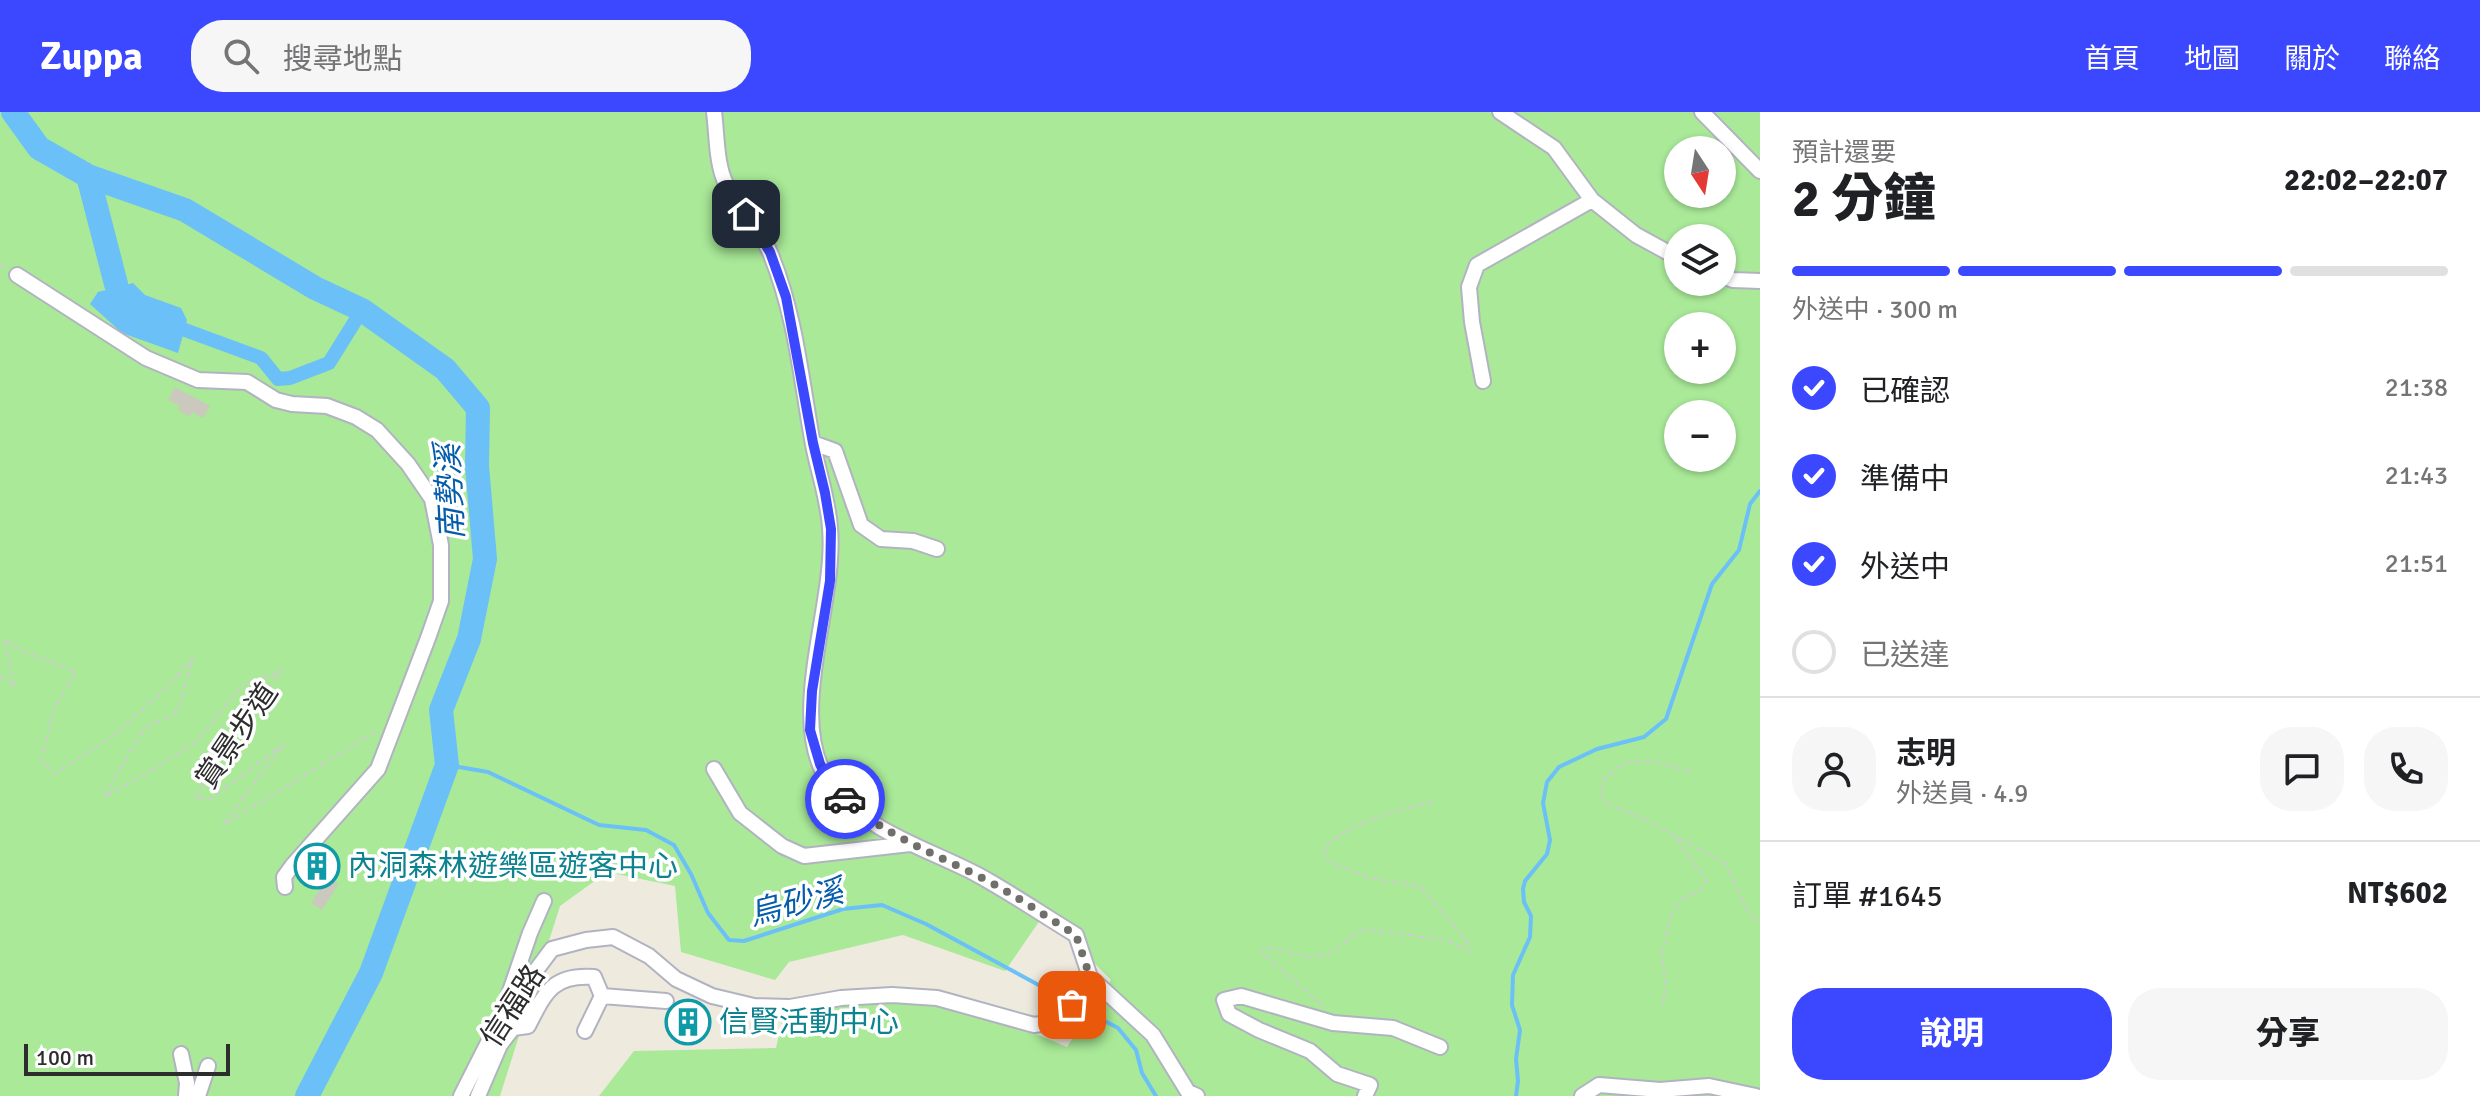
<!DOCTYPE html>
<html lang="zh-TW">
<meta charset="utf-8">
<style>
:root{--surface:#fff;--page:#f6f6f6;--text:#202124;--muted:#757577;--line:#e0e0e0;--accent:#3c48ff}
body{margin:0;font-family:Signika,"Noto Sans TC",sans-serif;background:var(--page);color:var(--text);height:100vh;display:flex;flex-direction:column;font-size:30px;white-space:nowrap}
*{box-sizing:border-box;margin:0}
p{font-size:26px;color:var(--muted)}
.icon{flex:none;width:44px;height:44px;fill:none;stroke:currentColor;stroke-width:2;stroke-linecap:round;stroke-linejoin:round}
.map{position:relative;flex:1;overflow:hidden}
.details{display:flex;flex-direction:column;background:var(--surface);width:720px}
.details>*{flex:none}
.needle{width:52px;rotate:168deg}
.buttons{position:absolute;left:1664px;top:24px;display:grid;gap:16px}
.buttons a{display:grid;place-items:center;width:72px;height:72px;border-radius:50%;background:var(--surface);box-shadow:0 2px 6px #0004;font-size:40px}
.scale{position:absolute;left:24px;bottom:20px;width:206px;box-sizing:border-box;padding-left:8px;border:4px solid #2d2d2d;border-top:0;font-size:22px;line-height:28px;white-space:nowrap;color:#2d2d2d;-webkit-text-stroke:6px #fff;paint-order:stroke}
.pin{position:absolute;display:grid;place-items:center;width:68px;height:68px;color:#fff;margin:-34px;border-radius:16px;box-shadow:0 4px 12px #0006}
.courier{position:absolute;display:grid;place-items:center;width:80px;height:80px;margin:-40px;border:6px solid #3c48ff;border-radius:50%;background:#fff;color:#222;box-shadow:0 2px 10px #0007}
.overview em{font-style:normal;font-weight:800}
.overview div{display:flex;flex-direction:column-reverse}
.overview{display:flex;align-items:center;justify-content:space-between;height:136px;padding:0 32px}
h1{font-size:52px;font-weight:800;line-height:60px}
.bar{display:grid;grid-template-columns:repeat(4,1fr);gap:12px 8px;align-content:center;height:96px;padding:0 32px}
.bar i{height:10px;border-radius:6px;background:var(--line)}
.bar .active{background:var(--accent)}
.bar p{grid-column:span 4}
.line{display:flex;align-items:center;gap:20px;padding:0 32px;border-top:2px solid var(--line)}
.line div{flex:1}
.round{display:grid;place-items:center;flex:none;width:84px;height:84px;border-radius:32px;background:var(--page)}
ol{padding:0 32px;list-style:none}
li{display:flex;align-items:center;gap:24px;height:88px}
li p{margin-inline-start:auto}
li .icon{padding:8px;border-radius:50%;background:var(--accent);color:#fff;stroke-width:4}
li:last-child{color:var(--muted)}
li i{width:44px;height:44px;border:4px solid var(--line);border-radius:50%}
.primary-button{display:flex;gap:16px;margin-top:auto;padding:16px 32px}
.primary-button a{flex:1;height:92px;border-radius:32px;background:var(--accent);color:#fff;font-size:32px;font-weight:800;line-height:92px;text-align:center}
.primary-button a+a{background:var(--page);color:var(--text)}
header{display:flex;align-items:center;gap:48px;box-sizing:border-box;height:112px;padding:0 40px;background:var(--accent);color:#fff}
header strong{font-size:38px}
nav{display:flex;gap:44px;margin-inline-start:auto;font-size:28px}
.search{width:560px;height:72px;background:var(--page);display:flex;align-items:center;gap:20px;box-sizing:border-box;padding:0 28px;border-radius:32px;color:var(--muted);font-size:30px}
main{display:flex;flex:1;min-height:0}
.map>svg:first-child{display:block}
.green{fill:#a9e998;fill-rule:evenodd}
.water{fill:#6bc1f7}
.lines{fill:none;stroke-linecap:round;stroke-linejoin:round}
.stream{stroke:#6bc1f7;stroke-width:4}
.canal{stroke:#6bc1f7;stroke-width:14}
.river{stroke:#6bc1f7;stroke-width:24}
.building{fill:#cbc8bd}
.minor-casing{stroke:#b2b3c1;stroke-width:18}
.path{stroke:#cdcdcd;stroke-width:2;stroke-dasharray:6 4;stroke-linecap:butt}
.minor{stroke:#fff;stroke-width:14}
.done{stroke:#716f6b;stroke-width:8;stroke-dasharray:0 14.4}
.route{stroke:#3c48ff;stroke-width:10}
.labels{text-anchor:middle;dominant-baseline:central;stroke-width:7;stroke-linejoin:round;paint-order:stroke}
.street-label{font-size:30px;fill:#2d2d2d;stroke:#fff}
.culture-label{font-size:30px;fill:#0d838f;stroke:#fff;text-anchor:start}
.water-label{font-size:32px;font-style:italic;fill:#045caa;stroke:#fff}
</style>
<header>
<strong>Zuppa</strong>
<div class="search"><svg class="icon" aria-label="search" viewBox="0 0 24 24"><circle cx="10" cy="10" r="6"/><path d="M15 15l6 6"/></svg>搜尋地點</div>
<nav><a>首頁</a><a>地圖</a><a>關於</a><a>聯絡</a></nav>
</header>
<main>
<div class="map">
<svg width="1760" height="984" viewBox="0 0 1760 984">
<rect width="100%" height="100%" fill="#efeade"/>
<path class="green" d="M0,0h1760v984h-1161l35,-45 142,-3 10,-45 157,-8 124,52 44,-67 -66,-67 -40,58 -102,-36 -114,27 -14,18 -94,-28 -6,-66 -68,-14 -47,34 -60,190h-500zM1678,38h44v44h-44zM1678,126h44v44h-44zM1678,214h44v44h-44zM1678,302h44v44h-44z"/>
<path class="water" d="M133,171l12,12 36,13 6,12 -9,33 -56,-20 -32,-29 8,-12z"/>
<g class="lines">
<path class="stream" d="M447,653l41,7 111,53 47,5 28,15 17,29 17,39 21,27 15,1 99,-32 39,-4 44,19 144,78
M1077,894l41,22 18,22 6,23 14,23
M1516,984l2,-15 -2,-22 4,-29 -8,-25 1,-30 17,-38 1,-21 -7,-14 -1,-13 2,-8 22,-27 3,-14 -7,-37 4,-21 12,-15 38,-18 47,-12 22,-18 46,-135 27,-34 11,-46 10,-13"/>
<path class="canal" d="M166,211l95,35 17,21 12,-1 39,-15 33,-53"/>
<path class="river" d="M13,0l26,36 49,28 97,34 130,78 47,22 83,59 33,39 -1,58 8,93 -16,80 -28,71 6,55 -76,208 -64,123
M88,64l28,108"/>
</g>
<path class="building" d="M175,275l35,19 -7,12 -11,-6 -2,5 -12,-7 2,-4 -12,-6z
M318,740l20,33 -16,25 -11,-7 9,-14 -14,-24z
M677,896l27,7 -5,20 -27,-7z"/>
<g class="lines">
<g class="minor-casing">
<path id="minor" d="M1500,0l54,36 38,52 44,35 42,23
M1702,0l58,59
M17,163l129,83 52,22 49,2 29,18 16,4 35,2 29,11 21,13 31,34 24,35 9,46v56l-13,37 -50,131 -86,97 -8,11 1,10
M1722,164l11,4 27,1
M1483,269l-11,-59 -3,-35 8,-22 115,-65
M813,331l22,8 26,74 20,14 32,2 24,8
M714,657l26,44 42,33 22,10 106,-12
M1090,865l63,58 35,57 9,4
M527,871l-3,26 -11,19 15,-2c17,-33 24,-52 66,-49l8,19 -17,35
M602,884l64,5
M505,894l25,-73 14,-32
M181,942l6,29 -1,13
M198,984l10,-30
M461,984l40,-79 51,-68 34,-9 27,-3 36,19 27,23 36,17 42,10 36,1 51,-9 51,-3 45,3 97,27 27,-4 29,-44 -14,-42c-33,-20 -65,-42 -98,-60 -49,-26 -109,-42 -145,-87 -51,-64 4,-182 -3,-260 -2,-31 -13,-59 -18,-89 -11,-62 -17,-125 -41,-184 -10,-26 -32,-46 -45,-71 -10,-20 -9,-50 -12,-72
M478,984l22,-51 13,-17
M1365,984l5,-11 -33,-11 -27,-23 -51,-21 -30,-16 -5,-14 17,-4 92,27 60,5 47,19
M1582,984l17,-11 61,5 49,-4 47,10"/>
</g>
<path class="path" d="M0,152l6,4
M0,563l15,12 -11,-48 18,12 54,21 -22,37 -13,51 13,14 59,-38 54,-49 26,-29 -15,53 -34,18 -40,68 38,-21 55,-35 45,-56 41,-15 -38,45 -50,83 14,2 75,-56 -61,81 155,-95
M1690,659c-40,-10 -61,-22 -90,14l4,17 40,17 81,44 25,52 10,6
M1322,893l-61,-54 7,-4 41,10 21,-3 28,-23 16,-1 71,10 25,11 -3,-10 -47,-55 -50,-8 -42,-17 -4,-13c28,-27 71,-37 108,-46
M1663,893l3,-25 -5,-23 11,-46 12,-13 16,-7 7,-11 -32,-42"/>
<use href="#minor" class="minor"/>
</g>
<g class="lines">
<path class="done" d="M845,687c38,35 84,52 129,75 36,17 69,41 102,61l14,42 -18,28"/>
<path class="route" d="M746,102l24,38 16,45 27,146 12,50 6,36 -1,52 -18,110 -2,39 10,34 13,24 12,11"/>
</g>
<defs>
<g id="building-ring" transform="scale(2.3)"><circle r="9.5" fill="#fff" stroke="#0f9aa8" stroke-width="1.5"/><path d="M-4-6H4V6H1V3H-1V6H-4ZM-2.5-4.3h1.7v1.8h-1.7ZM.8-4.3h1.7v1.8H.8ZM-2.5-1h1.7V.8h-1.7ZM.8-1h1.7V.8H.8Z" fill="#0f9aa8"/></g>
</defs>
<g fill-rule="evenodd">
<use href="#building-ring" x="317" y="754"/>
<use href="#building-ring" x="688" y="910"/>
</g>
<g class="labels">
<g class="street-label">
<text transform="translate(237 624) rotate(-56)">賞景步道</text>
<text transform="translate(513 894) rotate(-57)">信福路</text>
</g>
<g class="culture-label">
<text x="348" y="754">內洞森林遊樂區遊客中心</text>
<text x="719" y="910">信賢活動中心</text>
</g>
<g class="water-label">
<text transform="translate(450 380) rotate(-93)">南勢溪</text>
<text transform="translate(796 791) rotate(-15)">烏砂溪</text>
</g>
</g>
</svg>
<div class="buttons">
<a><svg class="needle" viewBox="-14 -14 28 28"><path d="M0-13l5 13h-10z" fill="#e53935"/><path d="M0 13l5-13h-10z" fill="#757577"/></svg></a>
<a><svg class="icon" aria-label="layers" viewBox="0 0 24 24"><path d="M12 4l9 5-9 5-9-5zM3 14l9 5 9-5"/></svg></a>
<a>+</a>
<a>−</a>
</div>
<div class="scale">100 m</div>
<div class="pin" style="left:1072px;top:893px;background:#ea580c"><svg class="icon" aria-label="bag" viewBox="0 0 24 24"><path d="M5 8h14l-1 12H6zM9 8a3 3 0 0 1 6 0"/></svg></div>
<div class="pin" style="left:746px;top:102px;background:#1f2937"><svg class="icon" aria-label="home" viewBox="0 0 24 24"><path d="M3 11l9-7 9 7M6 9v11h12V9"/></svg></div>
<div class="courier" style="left:845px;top:687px"><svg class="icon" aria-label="car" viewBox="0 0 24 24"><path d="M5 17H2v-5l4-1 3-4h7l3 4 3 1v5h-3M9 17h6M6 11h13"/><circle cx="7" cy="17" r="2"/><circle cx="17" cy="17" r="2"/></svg></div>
</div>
<section class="details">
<div class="overview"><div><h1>2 分鐘</h1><p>預計還要</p></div><em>22:02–22:07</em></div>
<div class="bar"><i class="active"></i><i class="active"></i><i class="active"></i><i></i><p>外送中 · 300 m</p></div>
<ol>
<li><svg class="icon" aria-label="check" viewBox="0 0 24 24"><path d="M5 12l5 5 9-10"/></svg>已確認<p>21:38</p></li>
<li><svg class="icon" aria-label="check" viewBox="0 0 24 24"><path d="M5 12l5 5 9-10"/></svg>準備中<p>21:43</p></li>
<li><svg class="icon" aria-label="check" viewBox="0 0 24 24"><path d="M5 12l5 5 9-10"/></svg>外送中<p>21:51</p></li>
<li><i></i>已送達</li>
</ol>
<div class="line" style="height:144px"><a class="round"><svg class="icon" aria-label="person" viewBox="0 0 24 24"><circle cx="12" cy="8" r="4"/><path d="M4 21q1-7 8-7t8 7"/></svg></a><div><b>志明</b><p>外送員 · 4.9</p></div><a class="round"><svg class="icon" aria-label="chat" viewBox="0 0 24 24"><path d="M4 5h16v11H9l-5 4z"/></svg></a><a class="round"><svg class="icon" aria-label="phone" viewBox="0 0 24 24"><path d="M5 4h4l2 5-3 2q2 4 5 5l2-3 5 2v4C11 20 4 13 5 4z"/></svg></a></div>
<div class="line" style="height:104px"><div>訂單 #1645</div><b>NT$602</b></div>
<div class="primary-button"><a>說明</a><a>分享</a></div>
</section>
</main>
